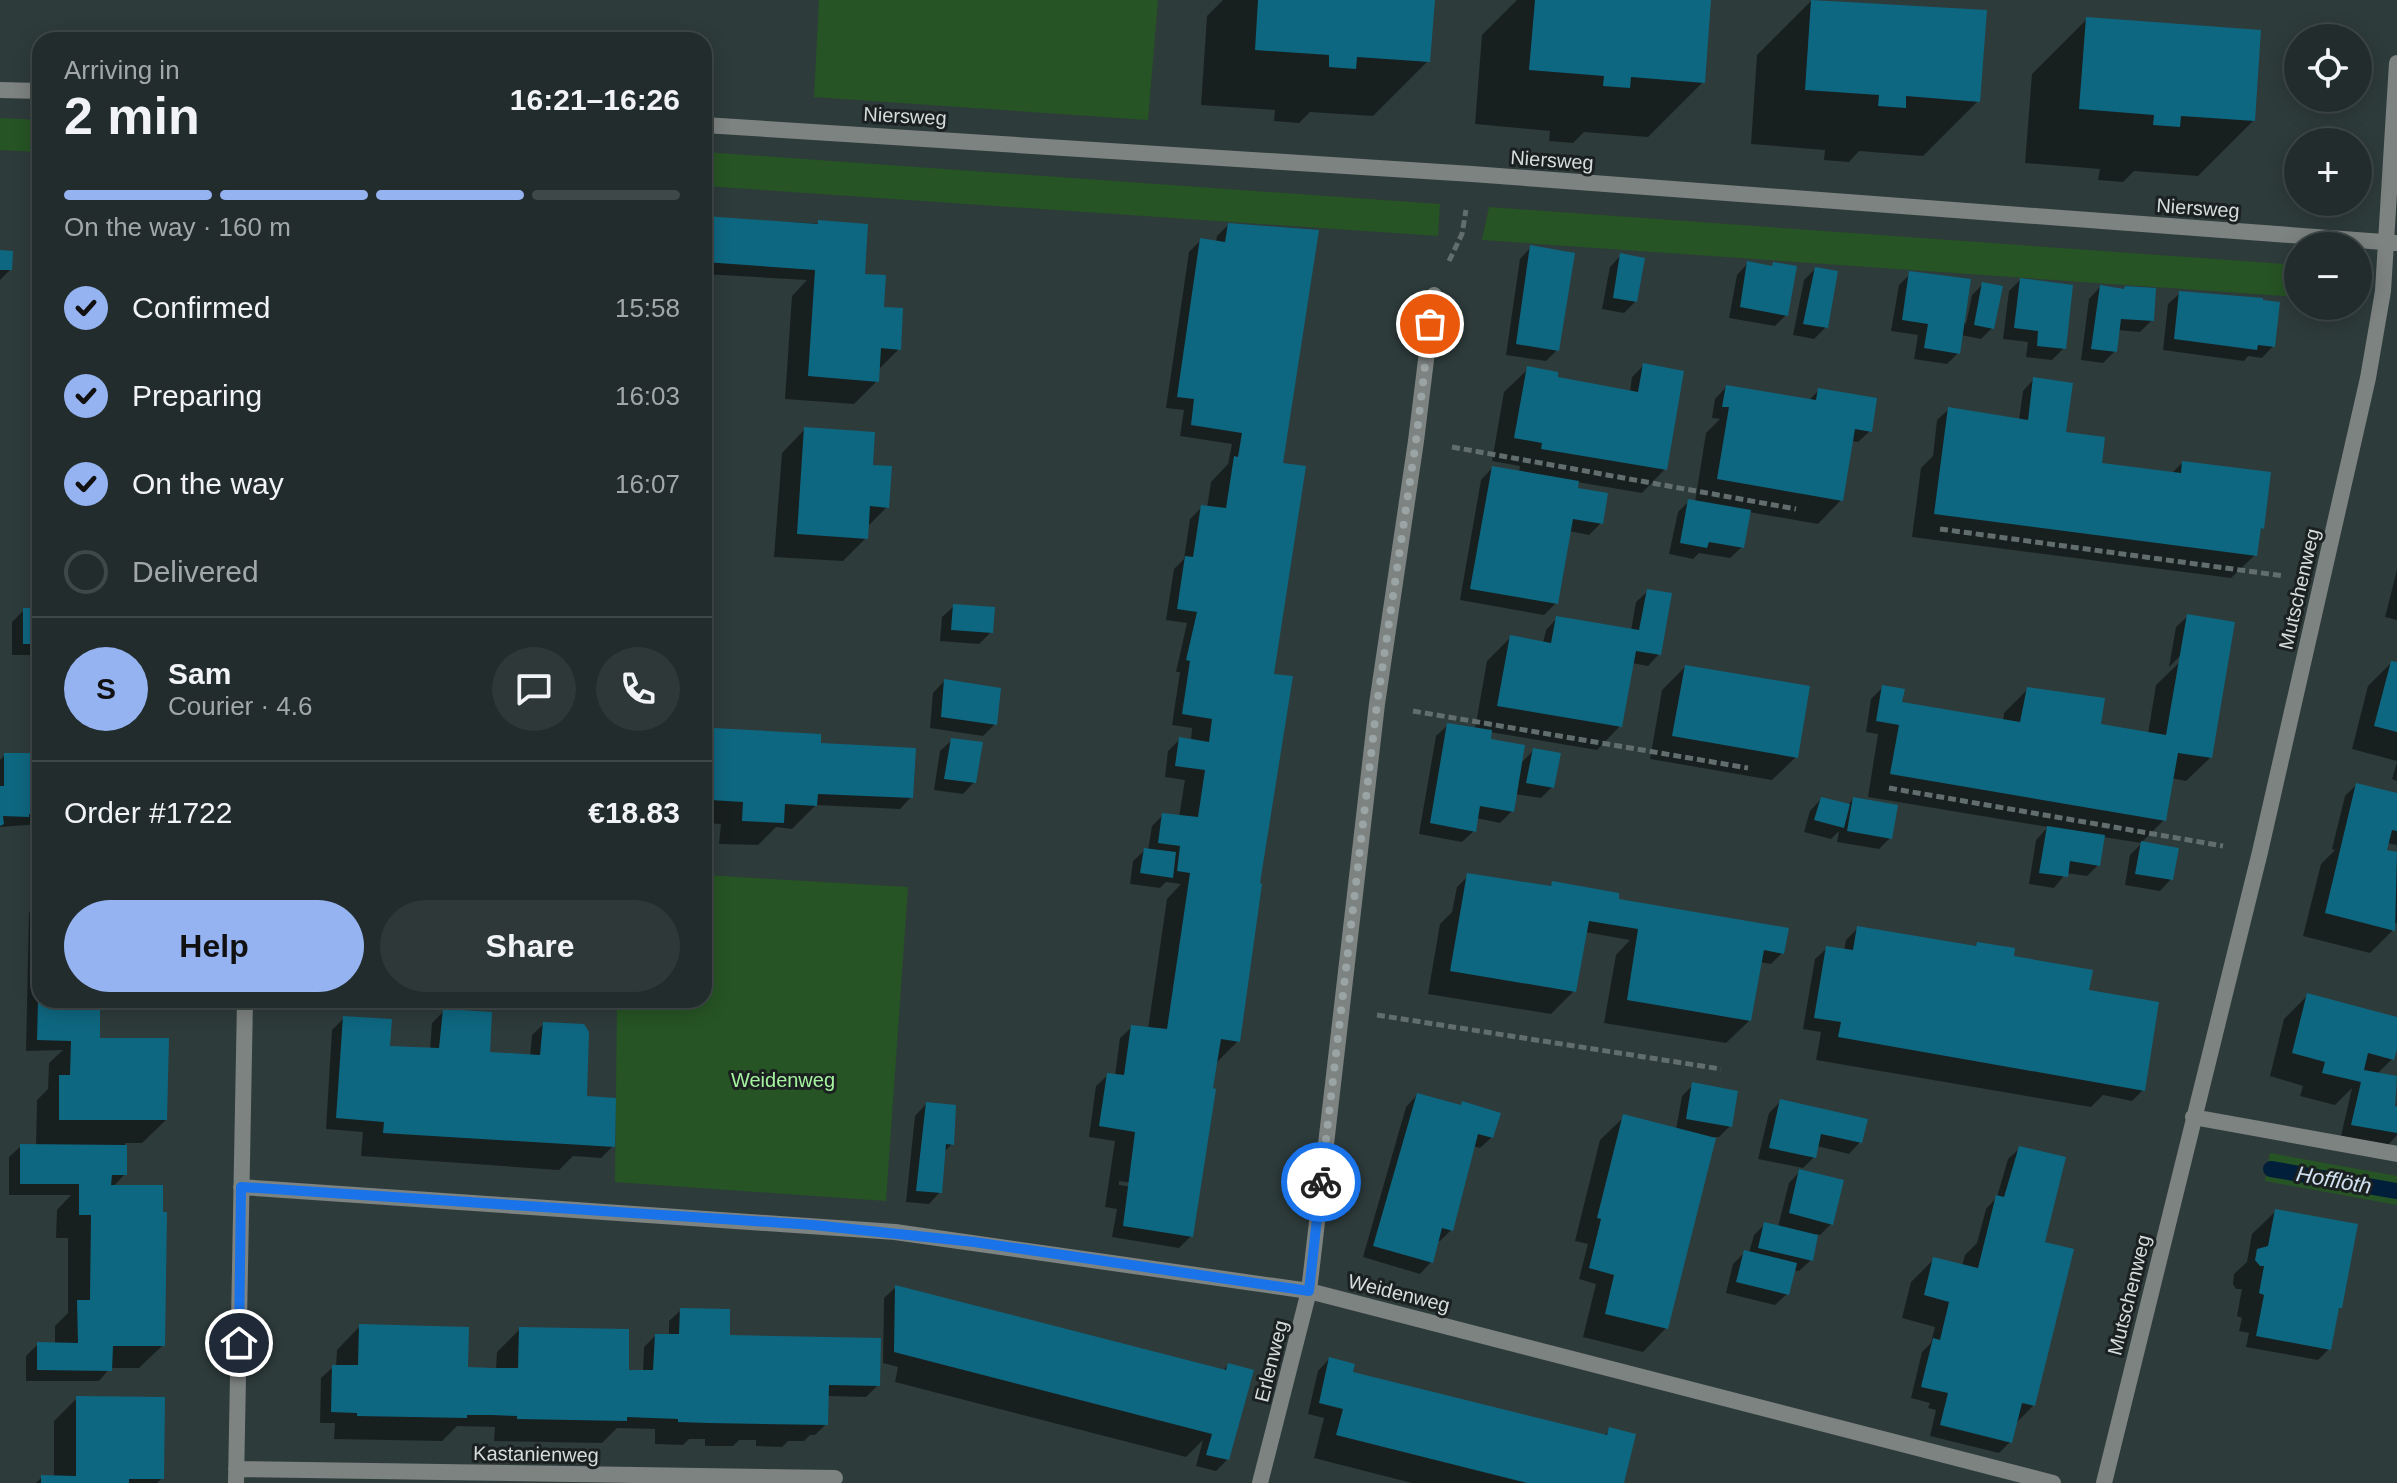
<!DOCTYPE html>
<meta charset="utf-8">
<style>
:root{--surface:#222c2c;--page:#2e3838;--text:#f1f3f6;--muted:#a2a7a9;--line:#3f4848;--accent:#95b2f1}
body{margin:0;font-family:Helvetica,sans-serif;background:var(--page);color:var(--text);height:100vh;display:flex;flex-direction:column;font-size:30px;white-space:nowrap}
*{box-sizing:border-box;margin:0}
p{font-size:26px;color:var(--muted)}
.icon{flex:none;width:44px;height:44px;fill:none;stroke:currentColor;stroke-width:2;stroke-linecap:round;stroke-linejoin:round}
.map{position:relative;flex:1;overflow:hidden}
.side{position:absolute;left:32px;top:32px;width:680px;height:976px;display:flex;flex-direction:column;background:var(--surface);border-radius:24px;box-shadow:0 4px 20px #0003,0 0 0 2px var(--line)}
.side>*{flex:none}
.buttons{position:absolute;left:2284px;top:24px;display:grid;gap:16px}
.buttons a{display:grid;place-items:center;width:88px;height:88px;border-radius:50%;background:var(--surface);box-shadow:0 4px 20px #0003,0 0 0 2px var(--line);font-size:40px}
.pin{position:absolute;display:grid;place-items:center;width:68px;height:68px;color:#fff;margin:-34px;border:4px solid #fff;border-radius:50%;box-shadow:0 2px 8px #0007}
.courier{position:absolute;display:grid;place-items:center;width:80px;height:80px;margin:-40px;border:6px solid #1a73e8;border-radius:50%;background:#fff;color:#222;box-shadow:0 2px 10px #0007}
.headline em{font-style:normal;font-weight:700}
.headline div{display:flex;flex-direction:column-reverse}
.headline{display:flex;align-items:center;justify-content:space-between;height:136px;padding:0 32px}
h1{font-size:52px;font-weight:700;line-height:60px}
.bar{display:grid;grid-template-columns:repeat(4,1fr);gap:12px 8px;align-content:center;height:96px;padding:0 32px}
.bar i{height:10px;border-radius:6px;background:var(--line)}
.bar .on{background:var(--accent)}
.bar p{grid-column:span 4}
.line{display:flex;align-items:center;gap:20px;padding:0 32px;border-top:2px solid var(--line)}
.line div{flex:1}
.round{display:grid;place-items:center;flex:none;width:84px;height:84px;border-radius:42px;background:var(--page)}
ol{padding:0 32px;list-style:none}
li{display:flex;align-items:center;gap:24px;height:88px}
li p{margin-inline-start:auto}
li .icon{padding:8px;border-radius:50%;background:var(--accent);color:#111;stroke-width:4}
li:last-child{color:var(--muted)}
li i{width:44px;height:44px;border:4px solid var(--line);border-radius:50%}
.cta{display:flex;gap:16px;margin-top:auto;padding:16px 32px}
.cta a{flex:1;height:92px;border-radius:48px;background:var(--accent);color:#111;font-size:32px;font-weight:700;line-height:92px;text-align:center}
.cta a+a{background:var(--page);color:var(--text)}
.map>svg:first-child{display:block}
.green{fill:#265424}
.shadow{fill:#0007;fill-rule:evenodd}
.lines{fill:none;stroke-linecap:round;stroke-linejoin:round}
.stream{stroke:#011f3a;stroke-width:16}
.building{fill:#0e6780}
.path{stroke:#626e6e;stroke-width:5;stroke-dasharray:8 4;stroke-linecap:butt}
.street{stroke:#7d8380;stroke-width:16}
.done{stroke:#9aa4a4;stroke-width:8;stroke-dasharray:0 14.4}
.route{stroke:#1a73e8;stroke-width:10}
.labels{text-anchor:middle;dominant-baseline:central;stroke-width:6;stroke-linejoin:round;paint-order:stroke}
.street-label{font-size:20px;fill:#d4dcdc;stroke:#1b2020}
.park-label{font-size:20px;fill:#a5f39f;stroke:#1b2020}
.water-label{font-size:22px;font-style:italic;fill:#d1e1f1;stroke:#1b2020}
</style>
<div class="map">
<svg width="2397" height="1483" viewBox="0 0 2397 1483">
<rect width="100%" height="100%" fill="#2e3b3b"/>
<path class="green" d="M819,0h339l-10,120 -334,-23z
M0,118l40,2v32l-40,-2z
M704,152l736,52 -2,32 -734,-50z
M1489,207l809,58v32l-816,-57z
M704,875l204,12 -22,314 -271,-19 2,-182h87z
M2270,1153l127,23v29l-132,-24z"/>
<path class="shadow" d="M1223,0h210l-5,61 -55,55 -63,-4 -11,11 -25,-2 1,-11 -74,-5 6,-89z
M1517,0h192l-6,82 -55,55 -64,-5 -11,11 -24,-2 1,-10 -75,-7 7,-89z
M1812,0l166,101 -55,55 -64,-5 -10,11 -25,-2 1,-10 -74,-6 6,-89z
M2087,19l166,102 -55,55 -64,-5 -11,11 -25,-2 2,-11 -75,-6 7,-89z
M704,218l162,8 -3,46 36,77 -21,21 -1,11 -23,23 -69,-5 7,-103 15,-16 -103,-6z
M1228,225l53,240 -16,370 -27,206 -23,23 -24,172 -12,12 -67,-11 5,-28 -12,-2 10,-66 -26,-4 7,-51 12,-11 7,1 5,-38 12,-11 16,2 19,-130 14,-15 -15,-2 -6,6 -30,-4 3,-23 12,-11h3l4,-24 11,-11 16,2 6,-37 -20,-3 3,-26 12,-12 11,2 1,-13 -20,-3 8,-53h-4l11,-49 -21,-3 8,-51 10,-10 6,-40 12,-12 5,1 4,-26 17,-18 4,-20 -52,-8 4,-26 -18,-2 23,-156 12,-12 15,2 1,-6zM1119,1181l63,9v4l-63,-9z
M1531,247l26,103 -11,11 -40,-6 14,-96z
M0,252l10,18 -10,10z
M1621,255l14,47 -11,11 -22,-4 8,-42z
M1748,263l22,4 3,-2 13,50 -11,11 -46,-8 8,-43z
M1815,269l11,58 -12,12 -21,-4 11,-55z
M1910,274l56,50 6,-29 11,-11 9,44 -11,11 -20,-4 -3,18 -11,11 -33,-5 4,-24 -27,-4 8,-46z
M2020,280l44,68 -12,12 -26,-3 2,-15 -25,-3 6,-48z
M2100,287l52,33 -12,12 -23,-2 -2,21 -12,12 -22,-3 8,-61z
M2180,293l93,53 -11,12 -14,-2 -4,5 -81,-11 5,-46z
M1644,365l21,104 -23,24 -65,-11 -1,7 25,34 -12,12 -20,-4 -13,72 -12,12 -84,-15 21,-120 11,-12 27,4 1,-6 -28,-5 12,-69 24,-23 27,10 75,13 2,-15z
M2034,379l30,55 35,31 72,9 11,-11 80,65 -4,3 -3,24 -24,23 -319,-41 9,-69 12,-12 4,-36 12,-11 70,11 4,-29z
M1726,387l82,14 11,-11 51,41 -12,11 -7,-1 -10,59 -23,24 -69,-12 -7,35 -12,11 -31,-5 -6,6 -24,-5 9,-42 11,-11 6,1 11,-69 14,-14 -8,-1 3,-19z
M805,429l66,38 16,40 -20,20 -1,11 -23,23 -69,-4 8,-104z
M40,436v64h-10l1,-56z
M40,548v107h-28v-33l12,-12h11l1,-57z
M2397,570v50l-12,-3z
M1648,591l11,63 -11,12 -16,-3 -12,63 -23,24 -107,-18 -2,9 31,24 15,-15 18,37 -11,11 -26,-4 -3,17 -12,12 -24,-5 -2,13 -12,11 -43,-8 17,-98 12,-11 27,4 12,-68 23,-23 33,5 3,-13 11,-12 74,13 5,-29z
M954,606l37,26 -12,12 -39,-3 2,-24z
M2188,616l45,7 -8,44 -3,3h3l-15,88 -24,23 -15,-3 -7,42 -23,23 35,6 -5,30 -11,12 -35,-6 5,-30 12,-12 -39,-6 -5,28 -11,11 -21,-3 -12,15 -25,-4 7,-44 12,-13 -180,-30 10,-63 -12,-2 5,-33 12,-12 19,3 -2,14 103,18 1,-9 24,-24 75,10 -4,27 49,8 8,-49 25,-24v-6l-12,12 7,-40z
M2391,663l6,1v97l-45,-12 16,-63z
M1685,667l111,90 -24,23 -122,-21 12,-69z
M944,681l51,43 -12,12 -53,-8 3,-35z
M715,730l103,19 93,48 -11,12 -84,-4 -24,24 -16,-2 -18,18 -39,-1 2,-20 -17,-1v-82z
M952,740l22,42 -11,12 -29,-4 6,-39z
M5,755h35v69l-40,3v-67z
M2397,762v19l-5,-2z
M2356,785l41,11v49l-10,-2 -2,8 12,3v69h-2l-2,7 -23,23 -67,-17 18,-72 14,-14 -3,-1 13,-53z
M1821,799l26,7 6,-7 37,39 -11,11 -42,-7 2,-11 -8,8 -27,-7 6,-21z
M1468,876l80,12 5,-5 64,17 165,53 -11,11 -11,-2 -10,58 -24,23 -122,-20 12,-68 14,-15 -45,-8 -11,59 -23,23 -123,-20 12,-70 12,-12 5,-25z
M40,901v99h111l-7,7h-46v33l68,80 -24,23h-17v31l-12,13 50,158 -24,23h-29l-11,13h-73v-25l12,-12h17v-18l13,-13v-75h-12l1,-28 14,-15h-62v-38l12,-11h15l1,-46 11,-11 1,-26 14,-13 -37,1 3,-138z
M1858,928l116,19 3,-3 34,18 132,128 -11,11 -29,-6 -12,12 -275,-47 5,-28 -18,-3 12,-70 12,-11 17,3 2,-11z
M2308,995l89,24v22l-5,18 -15,15 20,4 -5,30 5,1v26l-9,10 -47,-9 11,-48 -17,17 -35,-9 3,-10 -33,-10 14,-57z
M444,1011l41,43 45,3 2,-22 12,-11 69,122 -12,12 -28,-2 -14,14 -198,-14 2,-24 -37,-3 6,-99 12,-12 44,30 42,2 2,-27z
M1693,1085l37,41 -11,11h-5l-48,191 -23,24 -60,-15 13,-53 -17,-5 9,-35 -13,-3 25,-101 24,-23 52,13 6,-34z
M1417,1095l75,42 -12,11 -7,-2 -22,84 -11,11h-3l-6,21 -11,12 -57,-17 43,-150z
M1780,1102l80,40 -11,12 -32,-8 -3,11 -11,11 -45,-9 11,-46z
M926,1104l26,40 -9,9 -3,39 -11,12 -23,-2 9,-86z
M2020,1148l20,95 -6,162 -19,19 -5,18 -11,11 -69,-17 6,-26 -8,-2 2,-5 -19,-5 11,-46 9,-9 4,-16 -33,-9 9,-36 23,-23 28,7 3,-11 12,-12 9,-34 11,-12 11,-38z
M1800,1171l31,53 -11,11 -4,-1 -5,26 -12,11 -6,-1 -6,24 -12,11 -49,-12 7,-29 12,-12 4,1 5,-18 11,-11 13,3 11,-44z
M2276,1211l65,96 -5,5 -7,37 -11,11 -72,-13 3,-14 -10,-2 3,-13 -5,-2 5,-27h-6l-3,-5 1,-10 13,-12 5,-28z
M896,1287l326,85 6,-7v94l-12,12 -20,-5 7,-26 -17,17 -291,-75 3,-15 -15,-4 1,-65z
M681,1310l47,27 150,48 -12,12 -39,-1 -1,28 -11,11h-5l-6,6h-16l-6,6 -26,-1v-6h-17l-6,6h-28v-7h-16l-6,6 -28,-1v-15l-38,-1 -15,15 -108,-2 1,-14 -38,-1 -15,15 -108,-2 1,-16h-15l1,-45 12,-11h3l1,-17 23,-24 106,42 30,1 1,-17 23,-23 106,46 17,-3 1,-25 11,-11h14v-15z
M1329,1359l22,14 252,64 7,-7 12,53h-210l-98,-25 10,-40 -16,-4 10,-43z
M77,1398l85,80 -5,5h-121l6,-6 12,1v-57z"/>
<g class="lines">
<path class="stream" d="M2271,1169l126,22"/>
</g>
<path class="building" d="M1258,0h177l-5,62 -73,-5 -1,12 -27,-2v-12l-74,-5z
M1535,0h176l-6,83 -74,-6 -1,11 -27,-2 1,-10 -75,-6z
M1811,0l176,10 -7,92 -74,-6v12l-28,-2 1,-11 -74,-5z
M2086,17l175,13 -6,91 -74,-5 -1,11 -27,-2 1,-10 -75,-6z
M704,216l114,8v-4l50,4 -3,50 21,1 -2,32 19,1 -2,42 -20,-2 -2,34 -71,-6 7,-106 -111,-8z
M1228,223l91,7 -36,233 23,3 -32,208 19,2 -33,207 2,1 -22,158 -19,-3 -8,49 3,1 -23,148 -70,-11 12,-94 -36,-6 8,-53 17,2 7,-50 36,4 23,-156 -13,-2 3,-25 -22,-3 4,-30 36,4 7,-47 -30,-4 4,-29 30,5 3,-23 -30,-5 8,-53 -4,-1 11,-48 -20,-3 8,-53 8,1 8,-52 25,3 8,-52 4,1 4,-24 -51,-8 3,-26 -17,-2 23,-159 25,4z
M1530,245l45,8 -16,98 -43,-7z
M0,250l13,1 -1,19h-12z
M1620,253l25,5 -8,44 -24,-4z
M1747,261l25,5 1,-4 24,4 -9,50 -48,-9z
M1815,267l23,4 -10,57 -25,-4z
M1909,271l62,8 -11,75 -36,-6 4,-24 -26,-4z
M2020,278l53,7 -7,64 -29,-3 1,-15 -24,-3z
M1982,282l21,4 -9,43 -20,-4z
M2100,285l24,4 1,-3 31,2 -2,33 -33,-2 -4,33 -26,-3z
M2179,291l84,7v2l17,2 -5,45 -17,-2 -1,5 -83,-11z
M1643,363l41,8 -17,99 -126,-21 1,-6 -28,-5 13,-72 31,6v5l80,15z
M2033,377l40,6 -7,49 39,5 -3,26 79,10 1,-12 89,11 -7,57 -3,-1 -4,28 -323,-42 14,-107 80,13z
M1726,385l90,15 2,-12 59,10 -5,34 -17,-3 -12,72 -126,-22 12,-72h-7z
M804,427l71,5 -2,33 19,1 -3,42 -19,-2 -2,33 -71,-5z
M1492,466l87,15 -1,7 30,5 -5,31 -30,-5 -15,85 -88,-15z
M1688,499l63,11 -7,38 -35,-6 -2,6 -27,-5z
M1647,589l25,4 -11,62 -25,-4 -14,76 -125,-21 13,-71 41,8 5,-27 83,14z
M953,604l42,3 -2,26 -42,-3z
M23,608h17v36h-17z
M2187,614l48,8 -23,136 -34,-5 -12,68 -276,-47 9,-49 -23,-4 6,-36 23,4 -3,13 118,20 7,-35 78,11 -4,26 65,11z
M2391,661l6,1v70l-23,-6z
M1685,665l125,21 -12,72 -126,-22z
M944,679l57,9 -4,37 -56,-8z
M1447,723l45,7 -1,9 34,6 -11,67 -34,-6 -4,26 -46,-9z
M714,728l107,6v9l95,5 -3,50 -95,-4 -1,12 -32,-2 -1,19 -42,-2 1,-19 -33,-2z
M951,738l32,4 -7,41 -32,-4z
M1533,748l28,5 -7,35 -28,-5z
M4,753h36v61h-11v3l-26,-1 1,8 -4,2v-40h4z
M2356,783l41,10v38l-5,-1 -5,20 10,2 -2,79 -70,-18z
M1821,797l29,7 -6,24 -30,-8z
M1853,797l45,8 -6,34 -45,-8z
M2047,826l58,9 -5,31 -30,-5 -2,16 -29,-4z
M2141,841l38,7 -6,32 -38,-6z
M1144,848l32,4 -3,26 -33,-5z
M1467,873l84,13 1,-5 67,12v6l170,29 -5,26 -20,-4 -13,71 -124,-21 11,-71 -49,-8 -13,71 -126,-21z
M1857,926l119,20 1,-4 38,6 -1,8 79,14 -4,20 70,12 -14,89 -307,-54 3,-15 -27,-4 12,-72 27,4z
M2307,993l90,24v32l-3,11 -26,-7 -4,17 33,6 -2,30 2,1v26l-46,-8 10,-43 -39,-9 3,-11 -33,-9z
M38,1000h62v38h69l-2,82h-108v-45h11l1,-34 -34,-1z
M443,1009l49,3 -2,40 50,3 3,-33 41,2 5,8 -2,64 29,2 -1,49 -232,-14 1,-11 -48,-4 7,-102 49,3 -2,27 49,2z
M1692,1082l46,9 -6,36 -46,-8z
M1417,1093l44,12 1,-4 39,12 -8,25 -15,-4 -25,97 -11,-3 -9,35 -60,-17z
M1780,1099l88,20 -6,24 -41,-9 -5,24 -47,-10z
M926,1102l30,3 -2,40 -8,-1 -4,49 -26,-2z
M1623,1114l93,24 -48,191 -63,-15 9,-39 -25,-7 12,-49 -4,-1z
M20,1144l107,1v30h-15l-1,10h52v27h4l-2,134h-52l-1,25 -75,-1v-28l41,1 -1,-43h13l1,-85h-12v-31h-59z
M2019,1146l47,11 -21,85 29,7 -39,157 -13,-3 -10,40 -72,-18 8,-32 -27,-6 12,-49 7,2 9,-38 -25,-7 9,-38 45,11 18,-73 8,2z
M1799,1169l45,11 -11,45 -44,-12z
M2275,1209l83,15 -16,84h-3l-8,42 -75,-14 8,-41 -5,-2 5,-27h-4l-5,-6 2,-11 11,-3z
M1764,1222l54,13 -5,26 -55,-13z
M1744,1250l53,13 -8,32 -53,-13z
M895,1285l331,85 2,-7 26,7 -25,90 -23,-5 6,-21 -318,-82z
M680,1308l50,1v26l151,3 -1,48 -51,-1 -1,40 -120,-2 -30,-1v-3l-51,-2v4l-110,-2v-3l-25,-1h-25v3l-110,-2v-3l-26,-1 1,-47h26l1,-41 110,3 -1,40 25,1h25l1,-41 110,2v41h24l2,-36h24z
M1329,1357l26,7 -2,8 153,38 101,25 2,-8 27,7 -12,49h-97l-191,-48 7,-26 -24,-6z
M76,1396l89,1 -1,82h-35v4h-88v-8l35,1z"/>
<g class="lines">
<path class="path" d="M1449,261l13,-27 4,-24
M1452,447l344,62
M1940,529l344,47
M1413,711l335,57
M1889,788l334,58
M1377,1015l344,54"/>
<path class="street" d="M0,90l40,1
M704,125l768,49 925,69
M2193,1117l204,37
M241,1187l654,45 414,59 744,192
M236,1469l599,9
M236,1483l9,-483
M1260,1483l49,-192 68,-587 39,-263 18,-146
M2104,1483l156,-631 108,-474 15,-87 14,-228"/>
</g>
<g class="lines">
<path class="done" d="M1321,1182l56,-478 39,-263 14,-117"/>
<path class="route" d="M239,1343l2,-156 572,38 161,17 335,49 12,-109"/>
</g>
<g class="labels">
<g class="street-label">
<text transform="translate(905 116) rotate(3)">Niersweg</text>
<text transform="translate(1552 160) rotate(4)">Niersweg</text>
<text transform="translate(2198 208) rotate(4)">Niersweg</text>
<text transform="translate(2299 589) rotate(-77)">Mutschenweg</text>
<text transform="translate(1399 1293) rotate(14)">Weidenweg</text>
<text transform="translate(2129 1295) rotate(-76)">Mutschenweg</text>
<text transform="translate(1271 1361) rotate(-76)">Erlenweg</text>
<text transform="translate(536 1454) rotate(1)">Kastanienweg</text>
</g>
<g class="park-label">
<text x="783" y="1080">Weidenweg</text>
</g>
<g class="water-label">
<text transform="translate(2334 1180) rotate(10)">Hofflöth</text>
</g>
</g>
</svg>
<div class="buttons">
<a><svg class="icon" aria-label="locate" viewBox="0 0 24 24"><circle cx="12" cy="12" r="6"/><path d="M12 2v4M12 18v4M2 12h4M18 12h4"/></svg></a>
<a>+</a>
<a>−</a>
</div>
<div class="pin" style="left:1430px;top:324px;background:#ea580c"><svg class="icon" aria-label="bag" viewBox="0 0 24 24"><path d="M5 8h14l-1 12H6zM9 8a3 3 0 0 1 6 0"/></svg></div>
<div class="pin" style="left:239px;top:1343px;background:#1f2937"><svg class="icon" aria-label="home" viewBox="0 0 24 24"><path d="M3 11l9-7 9 7M6 9v11h12V9"/></svg></div>
<div class="courier" style="left:1321px;top:1182px"><svg class="icon" aria-label="bike" viewBox="0 0 24 24"><circle cx="6" cy="16" r="4"/><circle cx="18" cy="16" r="4"/><path d="M6 16l4-8h5l3 8M10 8l3 8H6M13 5h3"/></svg></div>
<section class="side">
<div class="headline"><div><h1>2 min</h1><p>Arriving in</p></div><em>16:21–16:26</em></div>
<div class="bar"><i class="on"></i><i class="on"></i><i class="on"></i><i></i><p>On the way · 160 m</p></div>
<ol>
<li><svg class="icon" aria-label="check" viewBox="0 0 24 24"><path d="M5 12l5 5 9-10"/></svg>Confirmed<p>15:58</p></li>
<li><svg class="icon" aria-label="check" viewBox="0 0 24 24"><path d="M5 12l5 5 9-10"/></svg>Preparing<p>16:03</p></li>
<li><svg class="icon" aria-label="check" viewBox="0 0 24 24"><path d="M5 12l5 5 9-10"/></svg>On the way<p>16:07</p></li>
<li><i></i>Delivered</li>
</ol>
<div class="line" style="height:144px"><b class="round" style="background:var(--accent);color:#111">S</b><div><b>Sam</b><p>Courier · 4.6</p></div><a class="round"><svg class="icon" aria-label="chat" viewBox="0 0 24 24"><path d="M4 5h16v11H9l-5 4z"/></svg></a><a class="round"><svg class="icon" aria-label="phone" viewBox="0 0 24 24"><path d="M5 4h4l2 5-3 2q2 4 5 5l2-3 5 2v4C11 20 4 13 5 4z"/></svg></a></div>
<div class="line" style="height:104px"><div>Order #1722</div><b>€18.83</b></div>
<div class="cta"><a>Help</a><a>Share</a></div>
</section>
</div>
